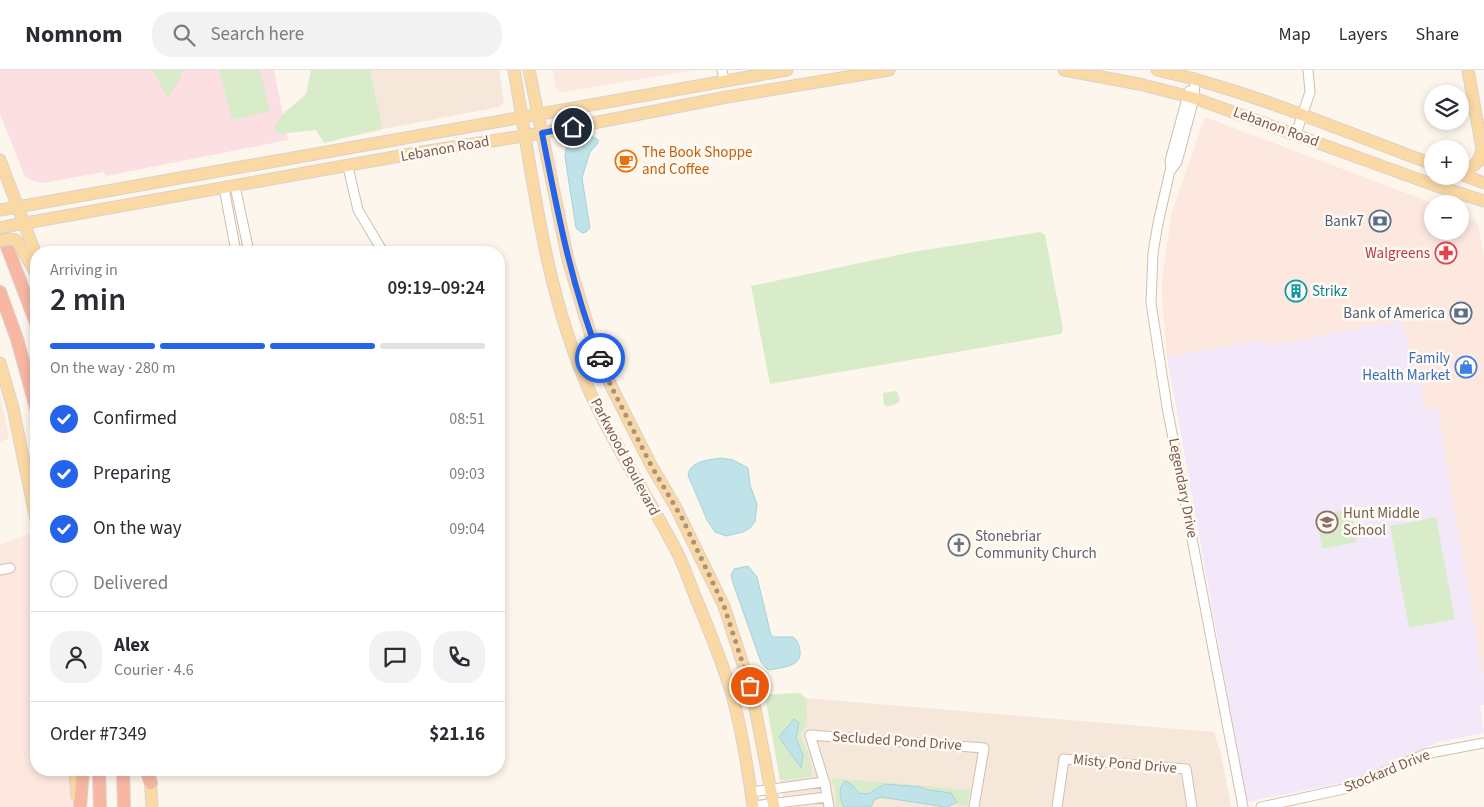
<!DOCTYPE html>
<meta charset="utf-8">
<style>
:root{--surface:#fff;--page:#f2f2f3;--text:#2b2b33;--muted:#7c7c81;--line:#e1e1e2;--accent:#2563eb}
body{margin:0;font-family:"Source Sans 3",sans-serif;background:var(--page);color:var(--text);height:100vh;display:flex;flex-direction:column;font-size:19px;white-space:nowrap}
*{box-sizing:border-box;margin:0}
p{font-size:16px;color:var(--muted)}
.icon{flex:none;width:28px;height:28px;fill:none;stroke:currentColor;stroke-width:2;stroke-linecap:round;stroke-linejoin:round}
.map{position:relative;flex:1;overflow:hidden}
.panel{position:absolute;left:30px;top:176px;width:475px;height:530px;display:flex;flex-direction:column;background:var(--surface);border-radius:20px;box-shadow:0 2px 8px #0003}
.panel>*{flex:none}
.controls{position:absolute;left:1424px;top:15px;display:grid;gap:10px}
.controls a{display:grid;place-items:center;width:45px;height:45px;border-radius:50%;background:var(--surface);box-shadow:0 2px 8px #0003;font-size:25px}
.pin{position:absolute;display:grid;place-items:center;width:42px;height:42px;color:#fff;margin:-21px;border:2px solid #fff;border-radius:50%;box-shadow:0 1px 5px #0007}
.courier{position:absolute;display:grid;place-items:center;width:50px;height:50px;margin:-25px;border:4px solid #2563eb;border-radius:50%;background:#fff;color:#222;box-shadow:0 1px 6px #0007}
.head em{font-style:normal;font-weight:600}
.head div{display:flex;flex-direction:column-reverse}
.head{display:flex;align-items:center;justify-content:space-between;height:85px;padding:0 20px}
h1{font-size:32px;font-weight:600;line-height:38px}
.bar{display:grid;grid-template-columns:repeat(4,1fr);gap:8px 5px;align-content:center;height:60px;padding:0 20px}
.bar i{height:6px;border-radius:4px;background:var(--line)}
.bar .on{background:var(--accent)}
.bar p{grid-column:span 4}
.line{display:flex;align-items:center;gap:12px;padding:0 20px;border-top:1px solid var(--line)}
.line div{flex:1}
.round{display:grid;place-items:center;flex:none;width:52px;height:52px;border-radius:20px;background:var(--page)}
ol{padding:0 20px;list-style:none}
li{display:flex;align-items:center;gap:15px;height:55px}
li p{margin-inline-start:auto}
li .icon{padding:5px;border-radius:50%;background:var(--accent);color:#fff;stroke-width:4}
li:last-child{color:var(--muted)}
li i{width:28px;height:28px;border:2px solid var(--line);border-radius:50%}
header{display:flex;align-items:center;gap:30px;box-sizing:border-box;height:70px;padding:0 25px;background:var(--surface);border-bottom:1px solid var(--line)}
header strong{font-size:24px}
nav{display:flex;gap:28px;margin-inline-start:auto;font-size:18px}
.search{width:350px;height:45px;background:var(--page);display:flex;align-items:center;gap:12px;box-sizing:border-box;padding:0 18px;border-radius:20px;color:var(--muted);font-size:19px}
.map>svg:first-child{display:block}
.residential{fill:#f5e8da}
.commercial{fill:#fde8e0}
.education{fill:#f3e8fa}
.medical{fill:#fbdfe3}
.green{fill:#d8ecc9}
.water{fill:#bfe3e8;stroke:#a5d3da}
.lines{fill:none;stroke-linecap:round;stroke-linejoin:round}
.minor-casing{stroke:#d1beb0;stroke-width:11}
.major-casing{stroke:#dad1cd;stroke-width:13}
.highway-casing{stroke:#dad1cd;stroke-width:14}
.minor{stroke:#fff;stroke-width:9}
.major{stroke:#fbd9a5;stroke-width:11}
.highway{stroke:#f7b7a3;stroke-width:12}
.major-bridge-casing{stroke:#dad1cd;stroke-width:13;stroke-linecap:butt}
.major-bridge{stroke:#fbd9a5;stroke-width:11}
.done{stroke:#a89285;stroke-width:5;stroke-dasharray:0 9}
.route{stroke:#2563eb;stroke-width:6}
.labels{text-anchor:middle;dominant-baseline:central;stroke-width:5;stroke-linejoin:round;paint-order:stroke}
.street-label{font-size:15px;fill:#7a5c4d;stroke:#fffaf3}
.food-label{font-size:15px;fill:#c56008;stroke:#fffaf3;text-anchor:start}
.service-label{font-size:15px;fill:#4e5e75;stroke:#fffaf3;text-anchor:end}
.health-label{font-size:15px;fill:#be3a42;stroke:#fffaf3;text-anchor:end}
.culture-label{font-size:15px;fill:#0d838f;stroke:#fffaf3;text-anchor:start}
.shop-label{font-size:15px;fill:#366cbe;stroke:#fffaf3;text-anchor:end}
.education-label{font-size:15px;fill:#785e54;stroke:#fffaf3;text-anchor:start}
.worship-label{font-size:15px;fill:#5b616d;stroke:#fffaf3;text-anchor:start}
</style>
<header>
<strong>Nomnom</strong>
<div class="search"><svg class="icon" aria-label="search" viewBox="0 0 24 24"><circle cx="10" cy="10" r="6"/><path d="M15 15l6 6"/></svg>Search here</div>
<nav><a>Map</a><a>Layers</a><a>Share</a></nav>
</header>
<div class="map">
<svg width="1484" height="737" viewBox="0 0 1484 737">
<rect width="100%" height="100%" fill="#fdf6ec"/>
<path class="residential" d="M370,0h129l5,33 -5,4 -116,22z
M800,623l5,5 409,34 7,22 10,53h-446l-20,-112z"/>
<path class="commercial" d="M553,0h142l-133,22h-3l-3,-4z
M1205,47l230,87h-3v27h28v-18l6,2 12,9 6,32v424l-47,-271 -12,1 -6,-35 -9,-19 -6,-31 -133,21 -9,-6 -95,17 -5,-56v-23l10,-66z
M0,324l9,44 -9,4z
M31,463l5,26v211h37l2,37h-75v-262z"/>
<path class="education" d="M1398,250l6,5 6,31 9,19 6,35 12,-2 47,272v25h-4l4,28 -46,9 -91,40 -100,20 -80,-445 95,-17 9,6z"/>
<path class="medical" d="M0,0h274l14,70 -182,36 -2,-4 -61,11 -9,-2 -9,-4 -25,-63z"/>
<path class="green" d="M152,0h30l-2,9 -12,19z
M219,0h41l10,41 -38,9z
M311,0h59l13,59 -59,14 -8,-13 -38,4 -4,-6 9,-14 23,-20z
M1040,162l5,3 18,94 -2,5 -291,50 -19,-98 161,-34z
M895,321l3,2 2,8c-4,4 -11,7 -16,4l-1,-12z
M1351,439l6,33 -35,7 -6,-34z
M1436,447l19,102 -46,9 -19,-102z
M800,623l6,6 1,26c-10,11 -6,13 0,25 3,6 6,21 4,27l-31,3 -15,-85z
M831,708l139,12 -3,17 -10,-3 -91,-6 1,9h-31l-1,-19z"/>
<path class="water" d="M594,67l4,3v3l-8,9 -8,26 8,50 -4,4 -4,1 -6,-5 -11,-71c1,-21 13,-17 29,-20z
M721,388l12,2 15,8 2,17 7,19 -2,18 -5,6 -7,4 -17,4 -11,-4 -8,-12 -19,-45c2,-14 21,-15 33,-17z
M748,496l9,11 14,58 3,2h19c5,4 6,7 7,14 2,16 -18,16 -30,19l-3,-1 -6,-7 -28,-79 -2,-8 3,-6z
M794,649l5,4 -3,15 7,18 -2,12 -22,-31z
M845,711l6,3 8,9 9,1 17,-10 36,3 7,3 23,3 6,9 -9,5h-3l-64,-10 -7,3 -3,7h-27c-5,-9 -6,-18 1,-26z"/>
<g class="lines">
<g class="minor-casing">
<path id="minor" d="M722,0l2,11
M1195,8l-1,20 -17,64 -7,9 -12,52 -5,30 -2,50 16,104 76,400
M1296,64l14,-42 -2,-22
M348,97l10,43 25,42
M1171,98l-1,-7 19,-70
M235,116l14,66
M224,118l12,64
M0,500l10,-2
M751,722l72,-10
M753,736l74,-9
M829,737l-4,-23 -15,-49 174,13 -10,59
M1057,737l7,-48 122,10 6,38
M1261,737l87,-19 77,-34 59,-11"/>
</g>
<g class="major-casing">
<path id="major" d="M514,0c19,108 30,219 75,320 25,56 60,108 88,162 7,14 12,29 18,44 13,31 26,63 36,95 11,38 17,78 22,116
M529,0l39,190 24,79 19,47 41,81 23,39 49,100 26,80 6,27 18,94
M1064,0l75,14 55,14 240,87 50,16
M1157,0c95,21 185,61 275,94
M1468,0l16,90
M0,90l36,95
M1460,102c15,-5 17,-7 22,-22
M1460,104l24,9
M0,140l787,-140
M9,156l413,-74 120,-19 185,-36 162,-27
M16,170l20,33
M0,293l13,45 23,112
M75,700l2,26
M150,704l2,33"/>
</g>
<g class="highway-casing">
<path id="highway" d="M0,158l36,95
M0,222l17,47 19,69
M99,700l1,37
M123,700l1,37
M146,700l5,13
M80,737l3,-37"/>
</g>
<use href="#minor" class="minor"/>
<use href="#major" class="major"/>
<use href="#highway" class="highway"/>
<g class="major-bridge-casing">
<path id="major-bridge" d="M0,158l9,-2
M0,171l9,-2 7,1"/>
</g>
<use href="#major-bridge" class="major-bridge"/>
</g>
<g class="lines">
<path class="done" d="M600,288l11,28 41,81 30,51 42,88 26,80"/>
<path class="route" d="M573,57l-31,6c15,76 29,153 58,225"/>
</g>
<defs>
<g id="cafe-ring" transform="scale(1.125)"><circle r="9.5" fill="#fffaf3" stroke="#e8710a" stroke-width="1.5"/><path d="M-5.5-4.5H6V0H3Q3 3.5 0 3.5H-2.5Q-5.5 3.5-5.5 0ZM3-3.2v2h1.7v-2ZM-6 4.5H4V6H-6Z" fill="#e8710a"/></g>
<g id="bank-ring" transform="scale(1.125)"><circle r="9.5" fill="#fffaf3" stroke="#5c6f8a" stroke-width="1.5"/><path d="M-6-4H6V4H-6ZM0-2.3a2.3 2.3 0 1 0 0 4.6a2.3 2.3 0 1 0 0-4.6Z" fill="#5c6f8a"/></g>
<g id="pharmacy-ring" transform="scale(1.125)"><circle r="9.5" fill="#fffaf3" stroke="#e0444e" stroke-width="1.5"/><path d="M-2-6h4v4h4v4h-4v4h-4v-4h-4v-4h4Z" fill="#e0444e"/></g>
<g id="building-ring" transform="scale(1.125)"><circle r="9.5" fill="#fffaf3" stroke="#0f9aa8" stroke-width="1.5"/><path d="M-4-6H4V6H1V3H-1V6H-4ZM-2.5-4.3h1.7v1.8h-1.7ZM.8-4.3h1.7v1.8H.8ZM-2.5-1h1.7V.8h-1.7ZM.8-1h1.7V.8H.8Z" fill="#0f9aa8"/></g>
<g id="shop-ring" transform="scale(1.125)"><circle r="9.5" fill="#fffaf3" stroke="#3f7fe0" stroke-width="1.5"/><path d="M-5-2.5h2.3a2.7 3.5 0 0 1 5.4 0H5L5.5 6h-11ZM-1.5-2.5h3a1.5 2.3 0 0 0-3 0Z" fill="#3f7fe0"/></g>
<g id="school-ring" transform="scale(1.125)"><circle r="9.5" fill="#fffaf3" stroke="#8d6e63" stroke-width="1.5"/><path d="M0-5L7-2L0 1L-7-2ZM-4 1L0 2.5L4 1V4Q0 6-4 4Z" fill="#8d6e63"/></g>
<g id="church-ring" transform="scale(1.125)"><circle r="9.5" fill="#fffaf3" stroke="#6b7280" stroke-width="1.5"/><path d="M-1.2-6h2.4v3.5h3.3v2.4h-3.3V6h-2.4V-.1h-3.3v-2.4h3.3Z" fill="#6b7280"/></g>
</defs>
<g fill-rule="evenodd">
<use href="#cafe-ring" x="626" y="91"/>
<use href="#bank-ring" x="1380" y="151"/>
<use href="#pharmacy-ring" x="1446" y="183"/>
<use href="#building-ring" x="1296" y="221"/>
<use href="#bank-ring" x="1461" y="243"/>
<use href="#shop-ring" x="1466" y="297"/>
<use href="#school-ring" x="1327" y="452"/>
<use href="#church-ring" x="959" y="475"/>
</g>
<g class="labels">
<g class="street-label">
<text transform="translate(1276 57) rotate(20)">Lebanon Road</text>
<text transform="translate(445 79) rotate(-10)">Lebanon Road</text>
<text transform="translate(625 387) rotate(62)">Parkwood Boulevard</text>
<text transform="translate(1183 418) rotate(79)">Legendary Drive</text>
<text transform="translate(897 671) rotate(4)">Secluded Pond Drive</text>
<text transform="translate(1125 694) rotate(5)">Misty Pond Drive</text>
<text transform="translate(1387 701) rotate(-22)">Stockard Drive</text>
</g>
<g class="food-label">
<text x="642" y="82">The Book Shoppe<tspan x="642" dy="17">and Coffee</tspan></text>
</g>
<g class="service-label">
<text x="1364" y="151">Bank7</text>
<text x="1445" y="243">Bank of America</text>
</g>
<g class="health-label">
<text x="1430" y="183">Walgreens</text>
</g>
<g class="culture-label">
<text x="1312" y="221">Strikz</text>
</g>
<g class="shop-label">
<text x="1450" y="288">Family<tspan x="1450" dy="17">Health Market</tspan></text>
</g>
<g class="education-label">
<text x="1343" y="443">Hunt Middle<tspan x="1343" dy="17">School</tspan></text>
</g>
<g class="worship-label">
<text x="975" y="466">Stonebriar<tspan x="975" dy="17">Community Church</tspan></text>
</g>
</g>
</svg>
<div class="controls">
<a><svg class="icon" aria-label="layers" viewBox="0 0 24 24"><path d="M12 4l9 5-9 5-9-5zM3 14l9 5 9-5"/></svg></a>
<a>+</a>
<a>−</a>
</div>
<div class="pin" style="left:750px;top:616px;background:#ea580c"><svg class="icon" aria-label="bag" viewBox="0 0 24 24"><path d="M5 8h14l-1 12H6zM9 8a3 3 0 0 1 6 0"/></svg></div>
<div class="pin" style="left:573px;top:57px;background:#1f2937"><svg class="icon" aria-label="home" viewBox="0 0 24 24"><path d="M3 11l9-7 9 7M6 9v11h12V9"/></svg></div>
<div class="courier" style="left:600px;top:288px"><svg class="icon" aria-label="car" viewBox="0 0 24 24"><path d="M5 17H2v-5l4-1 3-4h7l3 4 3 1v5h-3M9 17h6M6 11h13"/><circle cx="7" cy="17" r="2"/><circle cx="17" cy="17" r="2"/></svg></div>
<section class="panel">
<div class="head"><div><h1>2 min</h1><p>Arriving in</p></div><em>09:19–09:24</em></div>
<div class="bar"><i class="on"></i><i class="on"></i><i class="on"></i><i></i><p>On the way · 280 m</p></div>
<ol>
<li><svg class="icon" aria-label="check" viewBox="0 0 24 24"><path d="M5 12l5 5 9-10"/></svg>Confirmed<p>08:51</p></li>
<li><svg class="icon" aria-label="check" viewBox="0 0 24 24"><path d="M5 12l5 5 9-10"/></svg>Preparing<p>09:03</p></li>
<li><svg class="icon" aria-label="check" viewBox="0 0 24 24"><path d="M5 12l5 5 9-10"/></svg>On the way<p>09:04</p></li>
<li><i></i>Delivered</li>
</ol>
<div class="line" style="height:90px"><a class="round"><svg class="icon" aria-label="person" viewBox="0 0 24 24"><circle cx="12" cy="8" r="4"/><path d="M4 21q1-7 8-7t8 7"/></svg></a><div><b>Alex</b><p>Courier · 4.6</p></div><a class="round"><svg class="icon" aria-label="chat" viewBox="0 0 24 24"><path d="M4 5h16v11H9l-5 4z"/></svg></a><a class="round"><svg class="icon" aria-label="phone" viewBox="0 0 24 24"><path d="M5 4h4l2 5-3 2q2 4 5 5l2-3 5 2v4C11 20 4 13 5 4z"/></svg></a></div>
<div class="line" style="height:65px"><div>Order #7349</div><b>$21.16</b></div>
</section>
</div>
